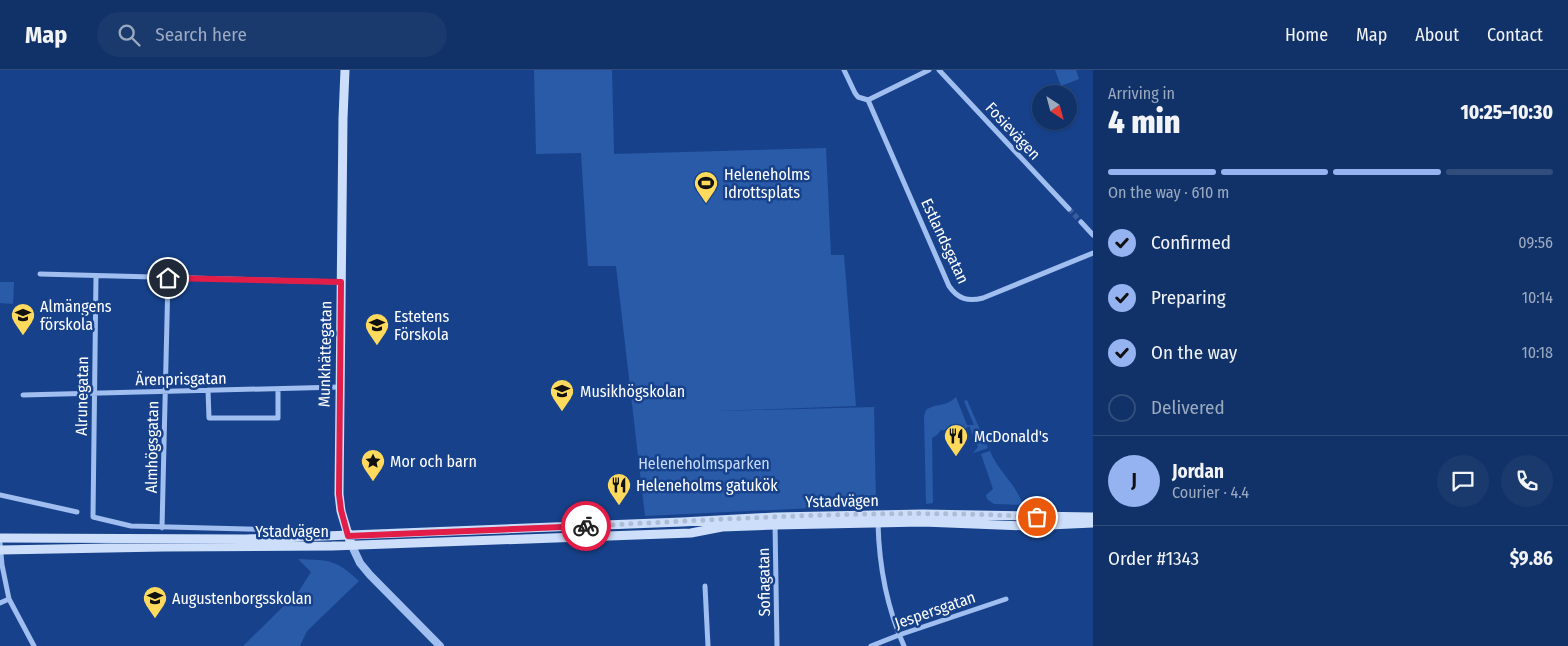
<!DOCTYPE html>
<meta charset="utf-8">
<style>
:root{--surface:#113268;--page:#1a3a6e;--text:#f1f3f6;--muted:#9caac0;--line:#304d7c;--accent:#95b2f1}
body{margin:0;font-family:"Fira Sans Condensed",sans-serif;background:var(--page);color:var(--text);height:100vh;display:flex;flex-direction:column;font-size:19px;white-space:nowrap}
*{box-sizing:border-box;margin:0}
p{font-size:16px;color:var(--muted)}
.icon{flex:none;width:28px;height:28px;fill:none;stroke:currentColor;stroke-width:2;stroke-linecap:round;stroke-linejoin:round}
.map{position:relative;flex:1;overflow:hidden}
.side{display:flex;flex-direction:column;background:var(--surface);width:475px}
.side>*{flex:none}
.needle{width:32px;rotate:144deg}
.tools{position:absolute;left:1032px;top:15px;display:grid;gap:10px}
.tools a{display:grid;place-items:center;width:45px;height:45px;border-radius:50%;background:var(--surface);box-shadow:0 1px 4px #0004,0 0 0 1px var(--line);font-size:25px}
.pin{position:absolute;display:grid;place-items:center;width:42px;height:42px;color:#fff;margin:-21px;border:2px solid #fff;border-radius:50%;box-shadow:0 1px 5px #0007}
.courier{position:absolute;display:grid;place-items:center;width:50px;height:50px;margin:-25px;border:4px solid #e11d48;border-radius:50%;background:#fff;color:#222;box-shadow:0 1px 6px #0007}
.summary em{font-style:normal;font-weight:800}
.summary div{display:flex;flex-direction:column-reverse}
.summary{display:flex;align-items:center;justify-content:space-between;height:85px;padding:0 15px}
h1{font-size:32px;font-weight:800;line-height:38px}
.bar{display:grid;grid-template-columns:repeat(4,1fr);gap:8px 5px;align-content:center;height:60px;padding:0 15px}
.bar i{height:6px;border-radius:4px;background:var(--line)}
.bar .current{background:var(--accent)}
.bar p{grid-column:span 4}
.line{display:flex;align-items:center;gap:12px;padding:0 15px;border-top:1px solid var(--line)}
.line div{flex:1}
.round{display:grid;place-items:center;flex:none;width:52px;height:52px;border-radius:26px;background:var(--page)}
ol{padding:0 15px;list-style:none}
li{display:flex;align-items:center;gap:15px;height:55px}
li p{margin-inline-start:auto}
li .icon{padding:5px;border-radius:50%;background:var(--accent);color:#111;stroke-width:4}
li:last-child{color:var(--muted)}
li i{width:28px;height:28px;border:2px solid var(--line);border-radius:50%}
header{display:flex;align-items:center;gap:30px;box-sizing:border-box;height:70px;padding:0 25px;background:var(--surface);border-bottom:1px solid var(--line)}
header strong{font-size:24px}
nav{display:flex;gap:28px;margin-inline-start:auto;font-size:18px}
.search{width:350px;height:45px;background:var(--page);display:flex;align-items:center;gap:12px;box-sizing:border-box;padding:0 18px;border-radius:28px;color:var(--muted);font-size:19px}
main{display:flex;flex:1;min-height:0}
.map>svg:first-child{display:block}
.green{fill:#295ba9}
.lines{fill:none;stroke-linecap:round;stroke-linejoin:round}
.minor-tunnel{stroke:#3a5e9c;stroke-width:5;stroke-dasharray:5 2.5;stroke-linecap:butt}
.minor{stroke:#a0beef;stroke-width:5}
.tertiary{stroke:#a0beef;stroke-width:8}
.secondary{stroke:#cddefa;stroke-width:9}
.done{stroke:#aebdd6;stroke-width:5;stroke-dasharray:0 9}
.route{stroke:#e11d48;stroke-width:6}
.labels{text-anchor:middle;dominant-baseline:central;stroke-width:5;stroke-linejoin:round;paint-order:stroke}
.street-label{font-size:16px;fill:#fff;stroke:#17428b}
.poi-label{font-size:16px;fill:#fff;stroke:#17428b;text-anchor:start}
.park-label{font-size:16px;fill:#c6dafa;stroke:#17428b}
</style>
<header>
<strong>Map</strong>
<div class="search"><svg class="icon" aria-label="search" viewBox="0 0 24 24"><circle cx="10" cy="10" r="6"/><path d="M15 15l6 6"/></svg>Search here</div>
<nav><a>Home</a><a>Map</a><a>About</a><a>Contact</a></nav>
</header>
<main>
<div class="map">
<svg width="1093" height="576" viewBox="0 0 1093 576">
<rect width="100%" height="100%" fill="#17428b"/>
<path class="green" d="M534,0h78l2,84 212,-6 5,107h13l12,151 -137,5 155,-4 2,98 -231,11 -29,-250h-28l-7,-113 -45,1z
M1055,0h21l3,9 -18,7z
M0,212h14l-1,22 -13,-1z
M956,327l11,28h7l-10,-24 3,-1 21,48 -15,5 5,-6 -9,-21 -5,4h-23l-4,5 -5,3 1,65 -7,1 -2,-88 2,-6c10,-7 18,-2 30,-13z
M990,381c8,20 26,33 33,54l-29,-1 -7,-5 -1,-4 7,-6 -12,-35z
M298,489c32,2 36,-1 61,22l-52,50 -7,15h-57l56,-55 12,-19z"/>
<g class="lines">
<path class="minor-tunnel" d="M1069,139l12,13"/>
<path class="minor" d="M844,0l11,23 3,4 10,3 81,186c9,13 19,16 34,12l110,-45
M939,0l130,139
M868,30l61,-30
M1081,152l12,13
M40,204l301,8
M96,206l-3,241 38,9 151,4 10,7
M208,320l1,28h69v-29
M23,325l317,-8
M0,425l77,17
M775,453l2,123
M878,453c1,41 9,85 26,123
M162,458l6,-250
M0,473l2,22 7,34 25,47
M705,516l3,60
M0,533l9,-4
M871,576l28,-11 107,-36"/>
<path class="tertiary" d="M352,476l8,17 10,12 70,71"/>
<path class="secondary" d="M345,0l-2,48 -4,376 2,17 9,30
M0,468l246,1 436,-17 93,-5 148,-3 170,3
M0,480l163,-3 169,-1 359,-13 31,-6 53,-2 148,-3 104,4 66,-3"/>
</g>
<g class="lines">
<path class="done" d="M586,456c150,-7 301,-18 451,-9"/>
<path class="route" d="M168,208l173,4 -2,212 2,16 7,26 238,-10"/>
</g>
<defs>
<g id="stadium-pin" transform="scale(1.25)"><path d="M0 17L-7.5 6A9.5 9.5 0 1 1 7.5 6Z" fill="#ffda5d" stroke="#17428b"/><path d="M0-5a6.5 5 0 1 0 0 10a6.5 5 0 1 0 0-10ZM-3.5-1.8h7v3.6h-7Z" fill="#111"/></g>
<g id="school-pin" transform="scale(1.25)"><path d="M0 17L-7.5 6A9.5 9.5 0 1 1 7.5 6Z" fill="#ffda5d" stroke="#17428b"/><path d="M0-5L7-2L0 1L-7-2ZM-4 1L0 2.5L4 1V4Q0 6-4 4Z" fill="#111"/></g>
<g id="university-pin" transform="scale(1.25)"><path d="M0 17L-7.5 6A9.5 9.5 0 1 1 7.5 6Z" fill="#ffda5d" stroke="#17428b"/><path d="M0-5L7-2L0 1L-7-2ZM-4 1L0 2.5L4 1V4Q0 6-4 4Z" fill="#111"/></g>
<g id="restaurant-pin" transform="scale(1.25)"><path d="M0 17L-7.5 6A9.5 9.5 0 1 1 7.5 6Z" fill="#ffda5d" stroke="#17428b"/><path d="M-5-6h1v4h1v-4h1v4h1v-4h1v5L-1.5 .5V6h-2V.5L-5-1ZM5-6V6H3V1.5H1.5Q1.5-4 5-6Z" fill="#111"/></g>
<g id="sight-pin" transform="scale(1.25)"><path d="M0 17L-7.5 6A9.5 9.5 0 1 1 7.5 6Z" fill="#ffda5d" stroke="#17428b"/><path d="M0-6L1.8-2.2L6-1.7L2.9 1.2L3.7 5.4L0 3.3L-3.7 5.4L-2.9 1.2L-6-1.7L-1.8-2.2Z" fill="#111"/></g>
</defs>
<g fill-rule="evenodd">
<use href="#stadium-pin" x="706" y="113"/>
<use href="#school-pin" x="23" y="245"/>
<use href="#school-pin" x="377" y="255"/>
<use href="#university-pin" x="562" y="321"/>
<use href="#restaurant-pin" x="956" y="366"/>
<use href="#sight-pin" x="373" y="391"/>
<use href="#restaurant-pin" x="619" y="415"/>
<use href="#school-pin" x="155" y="528"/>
</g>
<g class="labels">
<g class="street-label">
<text transform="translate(1013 61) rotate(47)">Fosievägen</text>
<text transform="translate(945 171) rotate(65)">Estlandsgatan</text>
<text transform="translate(325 284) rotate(-89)">Munkhättegatan</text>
<text transform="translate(181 309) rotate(-1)">Ärenprisgatan</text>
<text transform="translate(82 326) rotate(-89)">Alrunegatan</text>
<text transform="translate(152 377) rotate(-89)">Almhögsgatan</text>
<text transform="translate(842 431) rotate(-1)">Ystadvägen</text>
<text x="292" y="461">Ystadvägen</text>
<text transform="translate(764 512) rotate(-91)">Sofiagatan</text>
<text transform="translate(935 540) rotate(-19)">Jespersgatan</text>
</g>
<g class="poi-label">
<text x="724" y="104">Heleneholms<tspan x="724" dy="18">Idrottsplats</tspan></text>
<text x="40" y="236">Almängens<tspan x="40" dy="18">förskola</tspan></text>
<text x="394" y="246">Estetens<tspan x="394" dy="18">Förskola</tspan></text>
<text x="580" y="321">Musikhögskolan</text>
<text x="974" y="366">McDonald's</text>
<text x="390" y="391">Mor och barn</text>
<text x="636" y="415">Heleneholms gatukök</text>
<text x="172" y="528">Augustenborgsskolan</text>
</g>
<g class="park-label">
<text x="704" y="393">Heleneholmsparken</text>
</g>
</g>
</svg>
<div class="tools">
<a><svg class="needle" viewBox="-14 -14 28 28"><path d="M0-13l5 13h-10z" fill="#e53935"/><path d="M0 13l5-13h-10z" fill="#9caac0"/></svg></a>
</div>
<div class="pin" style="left:1037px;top:447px;background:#ea580c"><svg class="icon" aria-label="bag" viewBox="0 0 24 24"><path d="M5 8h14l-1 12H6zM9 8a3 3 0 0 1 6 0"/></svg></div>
<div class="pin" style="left:168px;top:208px;background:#1f2937"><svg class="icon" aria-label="home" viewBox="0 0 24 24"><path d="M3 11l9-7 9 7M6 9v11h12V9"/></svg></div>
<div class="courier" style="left:586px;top:456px"><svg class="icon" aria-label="bike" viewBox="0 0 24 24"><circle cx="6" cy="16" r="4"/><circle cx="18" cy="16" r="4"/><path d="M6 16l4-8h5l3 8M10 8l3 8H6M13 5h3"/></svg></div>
</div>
<section class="side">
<div class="summary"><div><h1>4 min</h1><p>Arriving in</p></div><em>10:25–10:30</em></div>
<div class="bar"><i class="current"></i><i class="current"></i><i class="current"></i><i></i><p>On the way · 610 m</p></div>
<ol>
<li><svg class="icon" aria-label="check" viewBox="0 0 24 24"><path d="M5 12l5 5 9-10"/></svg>Confirmed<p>09:56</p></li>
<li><svg class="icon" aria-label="check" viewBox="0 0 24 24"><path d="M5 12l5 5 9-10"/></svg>Preparing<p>10:14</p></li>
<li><svg class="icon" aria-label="check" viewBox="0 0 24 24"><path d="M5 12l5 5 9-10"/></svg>On the way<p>10:18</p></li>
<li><i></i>Delivered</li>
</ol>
<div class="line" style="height:90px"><b class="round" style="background:var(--accent);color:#111">J</b><div><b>Jordan</b><p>Courier · 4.4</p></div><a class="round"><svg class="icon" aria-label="chat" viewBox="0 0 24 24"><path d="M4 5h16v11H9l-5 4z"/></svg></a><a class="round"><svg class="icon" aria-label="phone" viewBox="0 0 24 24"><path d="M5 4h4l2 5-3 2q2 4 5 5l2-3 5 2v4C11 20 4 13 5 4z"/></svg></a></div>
<div class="line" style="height:65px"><div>Order #1343</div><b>$9.86</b></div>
</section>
</main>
